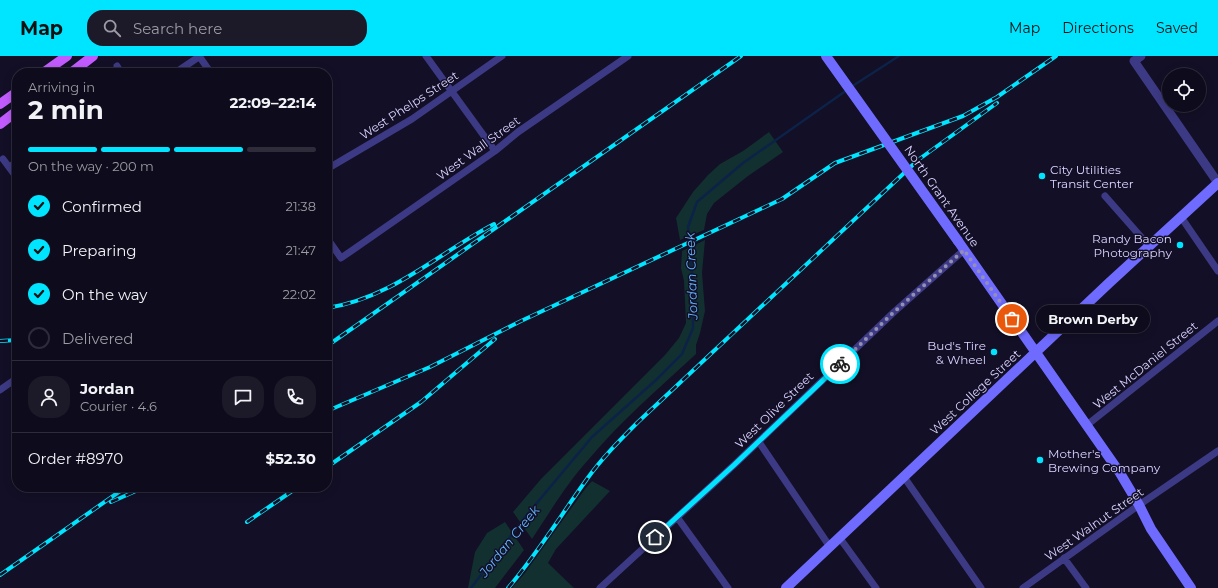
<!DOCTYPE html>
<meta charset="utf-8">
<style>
:root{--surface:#0e0b1c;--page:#1c1929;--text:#f1f3f6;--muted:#9b9ba3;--line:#2e2b3b;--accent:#00e5ff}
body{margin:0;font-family:Montserrat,sans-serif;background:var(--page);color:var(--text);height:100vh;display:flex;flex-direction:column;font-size:15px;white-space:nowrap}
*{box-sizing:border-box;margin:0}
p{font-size:13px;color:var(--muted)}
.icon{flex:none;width:22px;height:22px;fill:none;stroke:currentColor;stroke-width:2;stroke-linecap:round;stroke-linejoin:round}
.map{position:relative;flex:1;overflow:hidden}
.side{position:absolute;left:12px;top:12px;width:320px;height:424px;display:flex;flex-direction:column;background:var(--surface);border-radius:16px;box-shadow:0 2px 10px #0003,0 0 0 1px var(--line)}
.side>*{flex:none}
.fabs{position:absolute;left:1162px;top:12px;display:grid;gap:8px}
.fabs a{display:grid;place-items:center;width:44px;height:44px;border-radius:50%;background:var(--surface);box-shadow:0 2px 10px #0003,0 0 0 1px var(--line);font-size:20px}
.pin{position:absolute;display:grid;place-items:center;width:34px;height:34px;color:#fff;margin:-17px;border:2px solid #fff;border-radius:50%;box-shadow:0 1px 4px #0007}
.courier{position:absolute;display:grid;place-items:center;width:40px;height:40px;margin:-20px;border:3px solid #00e5ff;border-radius:50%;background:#fff;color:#222;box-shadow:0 1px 5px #0007}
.bubble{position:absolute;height:28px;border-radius:14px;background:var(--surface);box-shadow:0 2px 10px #0003,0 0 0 1px var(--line);font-size:13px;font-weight:700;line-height:28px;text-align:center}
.summary em{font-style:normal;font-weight:700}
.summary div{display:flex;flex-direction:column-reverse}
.summary{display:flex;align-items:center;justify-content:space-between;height:68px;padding:0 16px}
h1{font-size:26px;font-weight:700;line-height:30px}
.bar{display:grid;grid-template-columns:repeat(4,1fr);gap:6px 4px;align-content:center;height:48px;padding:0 16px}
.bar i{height:5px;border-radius:3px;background:var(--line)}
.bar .selected{background:var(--accent)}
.bar p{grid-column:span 4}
.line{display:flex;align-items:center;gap:10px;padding:0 16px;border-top:1px solid var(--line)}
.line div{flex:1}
.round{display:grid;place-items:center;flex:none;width:42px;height:42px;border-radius:16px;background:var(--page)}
ol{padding:0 16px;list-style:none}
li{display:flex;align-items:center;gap:12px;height:44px}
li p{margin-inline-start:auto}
li .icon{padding:4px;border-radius:50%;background:var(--accent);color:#111;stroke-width:4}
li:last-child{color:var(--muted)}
li i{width:22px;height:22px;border:2px solid var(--line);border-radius:50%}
header{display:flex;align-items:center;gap:24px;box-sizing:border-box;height:56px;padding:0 20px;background:var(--accent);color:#111}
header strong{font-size:19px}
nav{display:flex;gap:22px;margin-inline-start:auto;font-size:14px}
.search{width:280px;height:36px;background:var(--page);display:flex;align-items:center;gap:10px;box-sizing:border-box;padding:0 14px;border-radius:16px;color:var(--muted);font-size:15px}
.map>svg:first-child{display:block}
.green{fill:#12302f}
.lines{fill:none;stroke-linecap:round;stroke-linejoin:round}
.stream{stroke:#0c2248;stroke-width:2.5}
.minor{stroke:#3d3a85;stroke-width:7}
.tertiary{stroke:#3d3a85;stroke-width:9}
.secondary{stroke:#6f6bff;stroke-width:10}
.primary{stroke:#c25bff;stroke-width:10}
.rail-casing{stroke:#00e5ff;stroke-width:4}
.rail{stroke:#130f26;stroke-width:2.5;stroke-dasharray:8;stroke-linecap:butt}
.secondary-bridge{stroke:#6f6bff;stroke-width:10}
.done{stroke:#948fb3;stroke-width:4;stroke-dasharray:0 7.2}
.route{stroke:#00e5ff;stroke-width:5}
.poi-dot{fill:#00e5ff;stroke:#130f26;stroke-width:1.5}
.labels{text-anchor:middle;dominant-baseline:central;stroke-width:3;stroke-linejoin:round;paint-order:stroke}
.street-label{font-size:12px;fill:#d9d4ff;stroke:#130f26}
.poi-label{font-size:12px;fill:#d9d4ff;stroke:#130f26;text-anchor:start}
.water-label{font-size:13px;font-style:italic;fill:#62b6ff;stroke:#130f26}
</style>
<header>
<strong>Map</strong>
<div class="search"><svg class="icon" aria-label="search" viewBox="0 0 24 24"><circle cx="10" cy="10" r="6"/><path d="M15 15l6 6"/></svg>Search here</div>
<nav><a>Map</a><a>Directions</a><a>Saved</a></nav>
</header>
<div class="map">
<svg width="1218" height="532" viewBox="0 0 1218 532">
<rect width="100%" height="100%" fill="#130f26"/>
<path class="green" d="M769,76l14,20 -35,24 -34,27 -7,11 -3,16 -24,10 -4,-22 17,-26 15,-17 12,-11 23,-13z
M705,184l-3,33 3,38 -5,22 -4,12v9c-37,34 -75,67 -107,105 -22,24 -39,53 -57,80l-19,-27 28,-33 124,-124 14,-17 7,-15 -2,-42 -3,-13 1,-17z
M592,425l18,10 -54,58 -8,14 26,25h-62l13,-15 60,-84z
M505,466l19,28 -29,38h-27l7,-36 12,-19z"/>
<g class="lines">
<path class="stream" d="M851,31l48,-31
M471,532l55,-72 66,-79 64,-57 26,-26 11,-26v-43l-5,-58 9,-25 46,-39 104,-73"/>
<path class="minor" d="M199,0l12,17
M426,0l69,95
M117,10l4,7
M175,17l25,-17
M3,103l14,19
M9,111l8,-5
M327,113l85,-50 90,-63
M1105,140l44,50
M1181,161l37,54
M327,182l14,20 154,-107 23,-19 110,-76
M0,334l17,-12
M1087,369l131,-104
M759,386l71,105
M904,421l77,111
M677,461l51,71
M839,481l37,51
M1064,502l22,30
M600,532l134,-123 160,-153 70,-62
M1023,532l116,-83 79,-54"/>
<path class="tertiary" d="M1141,0l-7,5 84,122"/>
<path class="secondary" d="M958,185l162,232 19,32 12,24 40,59
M786,532l323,-305 109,-100"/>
<path class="primary" d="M43,17l24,-17
M71,17l22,-17
M0,48l17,-12
M0,68l17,-13"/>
<g class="rail-casing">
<path id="rail" d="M327,252c65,-10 110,-54 167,-84
M0,285l17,-1
M327,290l414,-290
M327,355l103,-44 91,-46 261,-122 53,-36 128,-47 34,-19 59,-41
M327,411l94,-65 74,-63
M111,446l34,-15
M247,466l51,-35
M0,519l126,-88
M508,532c29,-34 53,-73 79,-109 15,-21 33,-39 51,-57l280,-262 79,-57"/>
</g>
<use href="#rail" class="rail"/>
<path class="secondary-bridge" d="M826,0l132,185"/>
</g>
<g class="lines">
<path class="done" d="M840,308l54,-52 70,-62 48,69"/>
<path class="route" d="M655,481l79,-72 106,-101"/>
</g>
<g class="poi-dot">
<circle cx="1042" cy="120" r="4"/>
<circle cx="1180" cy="189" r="4"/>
<circle cx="994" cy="296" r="4"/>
<circle cx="1040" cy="404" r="4"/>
</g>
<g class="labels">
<g class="street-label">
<text transform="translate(409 49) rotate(-33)">West Phelps Street</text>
<text transform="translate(478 92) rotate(-36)">West Wall Street</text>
<text transform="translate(942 140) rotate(55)">North Grant Avenue</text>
<text transform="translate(1145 309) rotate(-39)">West McDaniel Street</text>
<text transform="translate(975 336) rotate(-43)">West College Street</text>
<text transform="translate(774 354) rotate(-44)">West Olive Street</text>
<text transform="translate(1094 468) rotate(-35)">West Walnut Street</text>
</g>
<g class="poi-label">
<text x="1050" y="113">City Utilities<tspan x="1050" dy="14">Transit Center</tspan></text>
<text x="1172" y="182" text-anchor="end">Randy Bacon<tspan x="1172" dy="14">Photography</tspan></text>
<text x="986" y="289" text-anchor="end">Bud's Tire<tspan x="986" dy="14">&amp; Wheel</tspan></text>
<text x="1048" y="397">Mother's<tspan x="1048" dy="14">Brewing Company</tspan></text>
</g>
<g class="water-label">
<text transform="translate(691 220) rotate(-92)">Jordan Creek</text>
<text transform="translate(509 485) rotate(-51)">Jordan Creek</text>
</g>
</g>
</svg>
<div class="fabs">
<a><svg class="icon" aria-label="locate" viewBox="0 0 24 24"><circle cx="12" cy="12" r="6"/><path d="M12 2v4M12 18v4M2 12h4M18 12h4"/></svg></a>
</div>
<div class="pin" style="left:1012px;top:263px;background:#ea580c"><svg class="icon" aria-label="bag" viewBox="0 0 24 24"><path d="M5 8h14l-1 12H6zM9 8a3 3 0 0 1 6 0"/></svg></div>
<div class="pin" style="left:655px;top:481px;background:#1f2937"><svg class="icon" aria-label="home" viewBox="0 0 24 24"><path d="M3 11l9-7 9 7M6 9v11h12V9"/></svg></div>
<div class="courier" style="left:840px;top:308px"><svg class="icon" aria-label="bike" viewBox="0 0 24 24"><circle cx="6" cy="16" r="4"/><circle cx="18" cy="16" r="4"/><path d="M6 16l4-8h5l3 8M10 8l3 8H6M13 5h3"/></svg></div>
<div class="bubble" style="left:1036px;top:249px;width:114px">Brown Derby</div>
<section class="side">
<div class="summary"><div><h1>2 min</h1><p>Arriving in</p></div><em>22:09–22:14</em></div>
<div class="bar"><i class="selected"></i><i class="selected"></i><i class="selected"></i><i></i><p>On the way · 200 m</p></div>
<ol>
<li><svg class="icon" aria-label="check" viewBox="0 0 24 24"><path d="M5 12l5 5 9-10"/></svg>Confirmed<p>21:38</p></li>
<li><svg class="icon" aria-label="check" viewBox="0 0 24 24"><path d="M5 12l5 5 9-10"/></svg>Preparing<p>21:47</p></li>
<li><svg class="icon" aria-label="check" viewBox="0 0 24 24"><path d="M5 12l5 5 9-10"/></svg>On the way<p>22:02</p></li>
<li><i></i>Delivered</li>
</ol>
<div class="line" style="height:72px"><a class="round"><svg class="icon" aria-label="person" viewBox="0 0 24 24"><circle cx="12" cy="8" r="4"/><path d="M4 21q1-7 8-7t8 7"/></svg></a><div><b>Jordan</b><p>Courier · 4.6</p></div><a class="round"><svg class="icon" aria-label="chat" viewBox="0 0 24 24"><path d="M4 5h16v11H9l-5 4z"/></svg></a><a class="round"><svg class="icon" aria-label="phone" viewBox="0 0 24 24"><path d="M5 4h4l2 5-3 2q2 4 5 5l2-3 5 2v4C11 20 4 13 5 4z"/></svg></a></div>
<div class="line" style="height:52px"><div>Order #8970</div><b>$52.30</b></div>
</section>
</div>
